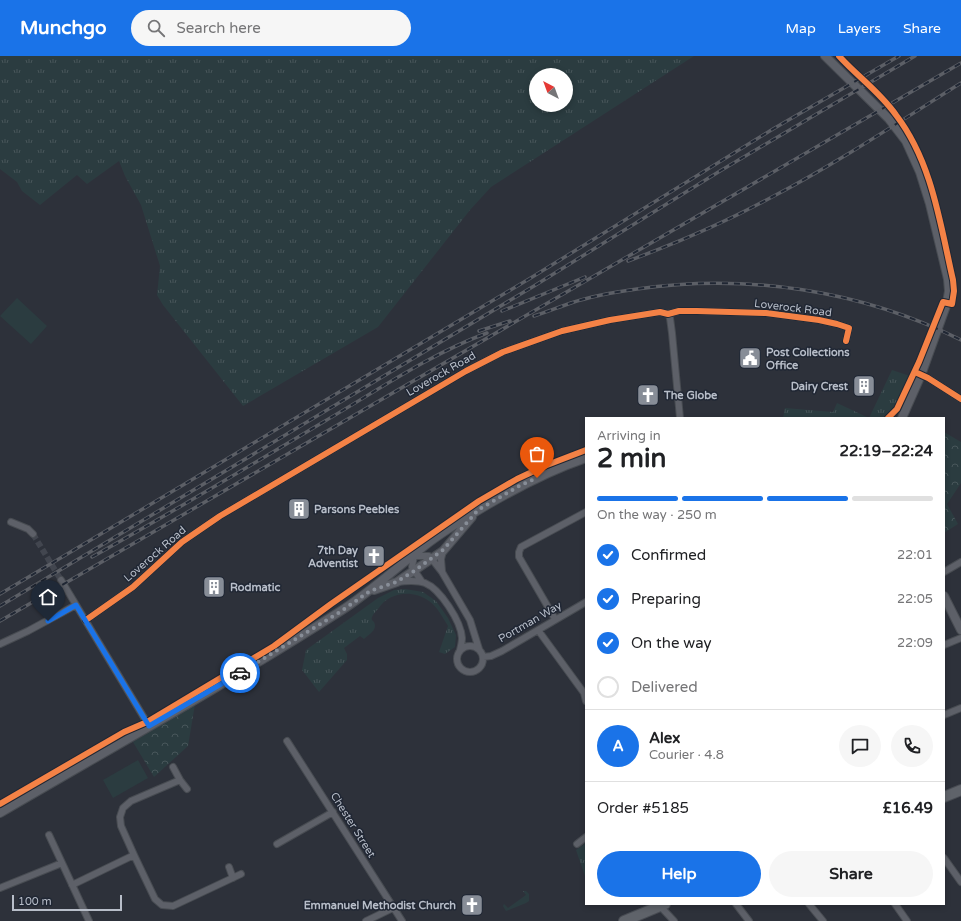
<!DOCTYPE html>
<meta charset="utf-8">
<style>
:root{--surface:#fff;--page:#f6f6f6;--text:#202124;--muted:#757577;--line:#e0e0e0;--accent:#1a73e8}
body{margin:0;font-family:"Varela Round",sans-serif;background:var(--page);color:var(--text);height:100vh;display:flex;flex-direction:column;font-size:15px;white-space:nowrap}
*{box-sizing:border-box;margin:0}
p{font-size:13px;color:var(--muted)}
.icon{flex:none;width:22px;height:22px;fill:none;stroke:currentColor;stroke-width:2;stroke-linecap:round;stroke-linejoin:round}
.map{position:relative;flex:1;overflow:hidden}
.side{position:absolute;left:585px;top:361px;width:360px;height:488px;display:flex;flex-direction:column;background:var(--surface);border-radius:0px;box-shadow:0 2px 6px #0003}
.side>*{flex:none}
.needle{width:26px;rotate:319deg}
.buttons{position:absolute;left:529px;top:12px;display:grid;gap:8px}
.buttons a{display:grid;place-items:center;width:44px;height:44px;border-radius:50%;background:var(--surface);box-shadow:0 2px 6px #0003;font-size:20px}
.scale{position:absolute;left:12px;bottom:10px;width:110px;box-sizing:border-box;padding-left:4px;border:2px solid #b8bec9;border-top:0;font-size:11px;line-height:14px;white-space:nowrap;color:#b8bec9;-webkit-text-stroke:3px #202734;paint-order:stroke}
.pin{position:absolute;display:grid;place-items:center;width:34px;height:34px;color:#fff;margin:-41px -17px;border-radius:50% 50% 50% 0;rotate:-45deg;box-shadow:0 0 4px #0007}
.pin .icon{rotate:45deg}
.courier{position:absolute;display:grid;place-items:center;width:40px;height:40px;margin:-20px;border:3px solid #1a73e8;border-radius:50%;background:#fff;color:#222;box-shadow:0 1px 5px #0007}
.head em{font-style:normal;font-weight:700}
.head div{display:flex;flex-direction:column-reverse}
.head{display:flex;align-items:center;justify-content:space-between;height:68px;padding:0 12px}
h1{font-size:26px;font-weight:700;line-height:30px}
.bar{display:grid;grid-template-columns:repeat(4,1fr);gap:6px 4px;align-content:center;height:48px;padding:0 12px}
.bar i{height:5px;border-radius:3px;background:var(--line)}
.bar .selected{background:var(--accent)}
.bar p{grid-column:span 4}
.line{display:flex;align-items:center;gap:10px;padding:0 12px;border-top:1px solid var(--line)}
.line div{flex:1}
.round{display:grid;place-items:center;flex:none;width:42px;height:42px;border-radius:21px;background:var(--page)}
ol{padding:0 12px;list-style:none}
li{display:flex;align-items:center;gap:12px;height:44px}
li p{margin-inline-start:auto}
li .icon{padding:4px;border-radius:50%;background:var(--accent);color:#fff;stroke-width:4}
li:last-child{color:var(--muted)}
li i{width:22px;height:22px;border:2px solid var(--line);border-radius:50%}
.primary-button{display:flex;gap:8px;margin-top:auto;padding:8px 12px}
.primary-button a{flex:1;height:46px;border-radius:24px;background:var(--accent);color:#fff;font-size:16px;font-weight:700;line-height:46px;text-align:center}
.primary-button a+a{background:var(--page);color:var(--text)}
header{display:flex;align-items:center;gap:24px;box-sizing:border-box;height:56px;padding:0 20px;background:var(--accent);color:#fff}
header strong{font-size:19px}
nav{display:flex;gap:22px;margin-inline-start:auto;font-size:14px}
.search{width:280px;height:36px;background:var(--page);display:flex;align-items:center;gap:10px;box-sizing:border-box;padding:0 14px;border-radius:22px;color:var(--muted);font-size:15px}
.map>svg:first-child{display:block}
.grass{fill:url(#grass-tufts);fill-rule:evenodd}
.park{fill:url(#park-crowns)}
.pitch{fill:#2b3c40}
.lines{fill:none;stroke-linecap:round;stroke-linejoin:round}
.minor-tunnel{stroke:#42464f;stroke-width:6;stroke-dasharray:6 3;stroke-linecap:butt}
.minor-casing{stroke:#484c52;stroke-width:8}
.tertiary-casing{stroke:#484c52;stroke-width:10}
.primary-casing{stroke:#484c53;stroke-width:12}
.minor{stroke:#5d6068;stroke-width:6}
.tertiary{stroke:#5d6068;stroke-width:8}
.primary{stroke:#5f636a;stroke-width:10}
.rail-casing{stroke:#5c5f66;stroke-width:3.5}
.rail{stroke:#202734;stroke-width:2;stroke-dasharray:6;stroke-linecap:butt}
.cycleway-casing{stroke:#202734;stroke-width:8}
.cycleway{stroke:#f48246;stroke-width:6}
.done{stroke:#878d97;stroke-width:4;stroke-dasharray:0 7.2}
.route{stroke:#1a73e8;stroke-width:5}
.labels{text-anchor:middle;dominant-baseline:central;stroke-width:3;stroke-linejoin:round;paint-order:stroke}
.street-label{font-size:11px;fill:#b8bec9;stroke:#202734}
.poi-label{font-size:11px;font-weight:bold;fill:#b8bec9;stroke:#202734;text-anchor:start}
</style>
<header>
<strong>Munchgo</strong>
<div class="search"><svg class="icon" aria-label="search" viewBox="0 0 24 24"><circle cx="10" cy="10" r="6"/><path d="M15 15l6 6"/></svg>Search here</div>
<nav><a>Map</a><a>Layers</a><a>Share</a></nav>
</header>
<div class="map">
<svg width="961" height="865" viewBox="0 0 961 865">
<defs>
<pattern id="grass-tufts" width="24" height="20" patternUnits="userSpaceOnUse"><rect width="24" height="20" fill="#2b3c40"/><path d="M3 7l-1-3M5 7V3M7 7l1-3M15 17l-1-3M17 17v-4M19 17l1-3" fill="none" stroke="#48565a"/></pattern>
<pattern id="park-crowns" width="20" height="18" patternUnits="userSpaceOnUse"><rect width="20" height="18" fill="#2b3c40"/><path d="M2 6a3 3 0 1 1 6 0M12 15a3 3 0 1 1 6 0" fill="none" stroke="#48565a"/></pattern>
</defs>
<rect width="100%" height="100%" fill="#2d313a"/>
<path class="grass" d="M0,0h694l-203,131 -21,23 -92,117 -135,79 -80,-101 -6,-10 3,-29 -19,-61 -16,-29 -6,-15 -32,23 -10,-9 -37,30 -18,-14 -5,-9 -17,-13zM536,19h30v30h-30z
M892,314l18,6 -15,33 -10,9h-102l2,-10 48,4 4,-9 32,15z
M405,533l18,3 13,9 12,17 8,17 -1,12 -10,7 -6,-2 9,-26c-5,-8 -11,-20 -19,-25 -17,-12 -40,-9 -51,8 -2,2 -5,5 -6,8 -1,3 0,3 2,5 4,8 -5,12 -10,17l-4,-3 -16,12 3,6v6l-28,32 -17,-22 4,-20 72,-52 16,-8z
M586,787v36l-10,-29z
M523,835h3l3,3v7l-3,2 -20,8 -3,-5 1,-2 4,4 18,-13z"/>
<path class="park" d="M944,376l17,10v41l-14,21 11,20 -14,9z
M195,648l-7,42 -34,31 -21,-35z"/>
<path class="pitch" d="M17,242l30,28 -16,18 -31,-28z
M138,704l10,18 -35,20 -10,-18z"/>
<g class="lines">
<path class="minor-tunnel" d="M33,478l28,46"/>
<g class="minor-casing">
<path id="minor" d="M668,258l2,4 2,15 8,85
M928,322l33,21
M11,466l17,7 5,5
M442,515l-1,-12 2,-8
M944,516l17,-10
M61,524l88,146
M397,526c8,-1 20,-2 28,1 15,6 36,38 37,55 0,4 -1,8 -2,12
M422,526l-10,-15 2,-11h15l2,2 11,14 28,48 9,29
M555,563l-36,-62v-5l2,-5 65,-35
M86,564l47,-33 49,-45 38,-26 246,-145 37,-19 59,-21 48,-11 50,-8 8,2 11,-3h18l69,2 53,7 18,4 12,4 -3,13
M538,574l46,63 2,8
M0,588l28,-13 48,-26
M944,589l17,-7
M457 603a13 13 0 1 1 26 0a13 13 0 1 1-26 0Z
M483,601l8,-1 11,-5 84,-49
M944,659l17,-7
M287,685l115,180
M173,711l7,13 7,9
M49,779l40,86
M277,788l56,-32
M577,788l9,-7
M134,799l-13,-29 -1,-9 3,-9 8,-7 49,-21
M944,802l17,24
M229,811l4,11
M72,829l62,-30 21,44 7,6 11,1 68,-32
M0,832l62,-25
M736,848l13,17
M809,848l14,17
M895,848l12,17
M660,850l14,15
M366,865l27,-13"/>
</g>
<g class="tertiary-casing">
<path id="tertiary" d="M825,0l64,63 17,22 14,31 10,32 18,75 1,12 -2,12 -26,72 -19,43
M374,534l23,-8 46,-31 29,-34
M944,540l17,34
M0,757c113,-66 228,-130 339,-201 30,-19 56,-43 84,-65 20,-16 42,-29 64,-42 31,-18 64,-35 99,-47"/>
</g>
<g class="primary-casing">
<path id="primary" d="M944,741l17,-7
M624,865l41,-17"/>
</g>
<use href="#minor" class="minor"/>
<use href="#tertiary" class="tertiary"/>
<use href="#primary" class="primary"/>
<g class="rail-casing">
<path id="rail" d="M628,205c49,-18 98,-39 144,-64 65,-34 127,-75 189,-114
M502,255l83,-34
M534,260c13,-4 25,-9 37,-13 21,-7 44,-11 66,-14 109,-16 224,1 324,51
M479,275l31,-10
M92,501c79,-44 156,-90 233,-136 53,-31 105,-67 162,-88
M0,538l529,-315 244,-150 126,-73
M0,550l534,-320 186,-115 195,-115
M0,565l961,-558"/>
</g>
<use href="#rail" class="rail"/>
<g class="cycleway-casing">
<path id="cycleway" d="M839,0c18,20 41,36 57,59 36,47 44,108 57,165l1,11 -2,13 -9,-2 -24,60 -22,47 -9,9
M915,316l13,6 33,21
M86,564l47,-33 49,-45 38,-26 246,-145 37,-19 59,-21 48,-11 50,-8 8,2 11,-3h18l69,2 53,7 18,4 12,4 -3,13
M0,748l124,-72 23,-10 127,-76 57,-42 148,-103 38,-22 30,-14 39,-15"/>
</g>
<use href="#cycleway" class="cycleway"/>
</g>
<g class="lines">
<path class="done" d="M240,617l100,-61 30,-21 26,-9 18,-11 29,-21 35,-40 43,-25 16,-7"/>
<path class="route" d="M48,565l28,-16 73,121 91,-53"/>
</g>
<defs>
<g id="civic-square" transform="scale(1.15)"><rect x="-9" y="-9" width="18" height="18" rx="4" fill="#878d97" stroke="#202734"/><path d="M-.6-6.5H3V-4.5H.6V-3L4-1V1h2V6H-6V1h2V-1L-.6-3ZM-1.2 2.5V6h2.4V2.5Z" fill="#fff"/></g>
<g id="building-square" transform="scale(1.15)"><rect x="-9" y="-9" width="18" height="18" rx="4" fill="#878d97" stroke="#202734"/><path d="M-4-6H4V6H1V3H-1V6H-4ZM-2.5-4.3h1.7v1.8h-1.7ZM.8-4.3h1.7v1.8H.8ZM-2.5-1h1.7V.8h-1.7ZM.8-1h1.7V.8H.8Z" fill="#fff"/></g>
<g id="church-square" transform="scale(1.15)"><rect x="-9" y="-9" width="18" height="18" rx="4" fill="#878d97" stroke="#202734"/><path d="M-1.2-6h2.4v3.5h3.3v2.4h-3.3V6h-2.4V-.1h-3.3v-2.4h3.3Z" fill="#fff"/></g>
</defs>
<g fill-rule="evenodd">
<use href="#civic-square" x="750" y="302"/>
<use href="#building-square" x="864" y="330"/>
<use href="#church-square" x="648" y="339"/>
<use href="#building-square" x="299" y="453"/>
<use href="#church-square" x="374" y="500"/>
<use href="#building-square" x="214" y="531"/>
<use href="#church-square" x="472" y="849"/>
</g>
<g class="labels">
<g class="street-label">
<text transform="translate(793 252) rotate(7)">Loverock Road</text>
<text transform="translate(441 318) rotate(-30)">Loverock Road</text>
<text transform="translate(155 498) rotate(-41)">Loverock Road</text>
<text transform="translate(530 566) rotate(-30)">Portman Way</text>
<text transform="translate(353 769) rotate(58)">Chester Street</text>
</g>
<g class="poi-label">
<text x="766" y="296">Post Collections<tspan x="766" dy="13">Office</tspan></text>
<text x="848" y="330" text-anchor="end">Dairy Crest</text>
<text x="664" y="339">The Globe</text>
<text x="314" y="453">Parsons Peebles</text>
<text x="358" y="494" text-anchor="end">7th Day<tspan x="358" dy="13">Adventist</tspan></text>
<text x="230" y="531">Rodmatic</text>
<text x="456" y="849" text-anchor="end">Emmanuel Methodist Church</text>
</g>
</g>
</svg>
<div class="buttons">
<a><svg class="needle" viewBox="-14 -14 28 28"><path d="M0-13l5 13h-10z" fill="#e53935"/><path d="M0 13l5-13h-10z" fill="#757577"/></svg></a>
</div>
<div class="scale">100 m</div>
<div class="pin" style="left:537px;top:422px;background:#ea580c"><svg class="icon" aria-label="bag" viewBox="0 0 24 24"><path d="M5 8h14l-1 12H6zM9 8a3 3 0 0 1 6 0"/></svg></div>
<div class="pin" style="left:48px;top:565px;background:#1f2937"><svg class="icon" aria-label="home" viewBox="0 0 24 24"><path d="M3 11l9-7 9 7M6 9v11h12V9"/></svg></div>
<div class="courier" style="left:240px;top:617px"><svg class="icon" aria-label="car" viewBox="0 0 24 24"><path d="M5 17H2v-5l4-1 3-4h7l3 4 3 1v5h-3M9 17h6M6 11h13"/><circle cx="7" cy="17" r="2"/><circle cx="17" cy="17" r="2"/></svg></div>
<section class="side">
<div class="head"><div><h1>2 min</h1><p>Arriving in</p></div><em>22:19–22:24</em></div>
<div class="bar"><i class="selected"></i><i class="selected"></i><i class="selected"></i><i></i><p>On the way · 250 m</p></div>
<ol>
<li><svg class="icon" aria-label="check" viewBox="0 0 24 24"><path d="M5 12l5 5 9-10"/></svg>Confirmed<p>22:01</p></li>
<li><svg class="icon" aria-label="check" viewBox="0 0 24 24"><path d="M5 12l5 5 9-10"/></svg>Preparing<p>22:05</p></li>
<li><svg class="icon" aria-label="check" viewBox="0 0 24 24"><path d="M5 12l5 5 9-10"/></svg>On the way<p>22:09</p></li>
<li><i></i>Delivered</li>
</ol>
<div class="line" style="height:72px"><b class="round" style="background:var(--accent);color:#fff">A</b><div><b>Alex</b><p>Courier · 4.8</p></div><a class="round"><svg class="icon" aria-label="chat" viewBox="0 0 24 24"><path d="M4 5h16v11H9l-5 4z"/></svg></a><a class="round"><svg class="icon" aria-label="phone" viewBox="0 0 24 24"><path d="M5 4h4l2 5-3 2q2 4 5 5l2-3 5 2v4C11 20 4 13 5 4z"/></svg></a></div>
<div class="line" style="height:52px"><div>Order #5185</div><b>£16.49</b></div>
<div class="primary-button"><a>Help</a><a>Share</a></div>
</section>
</div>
